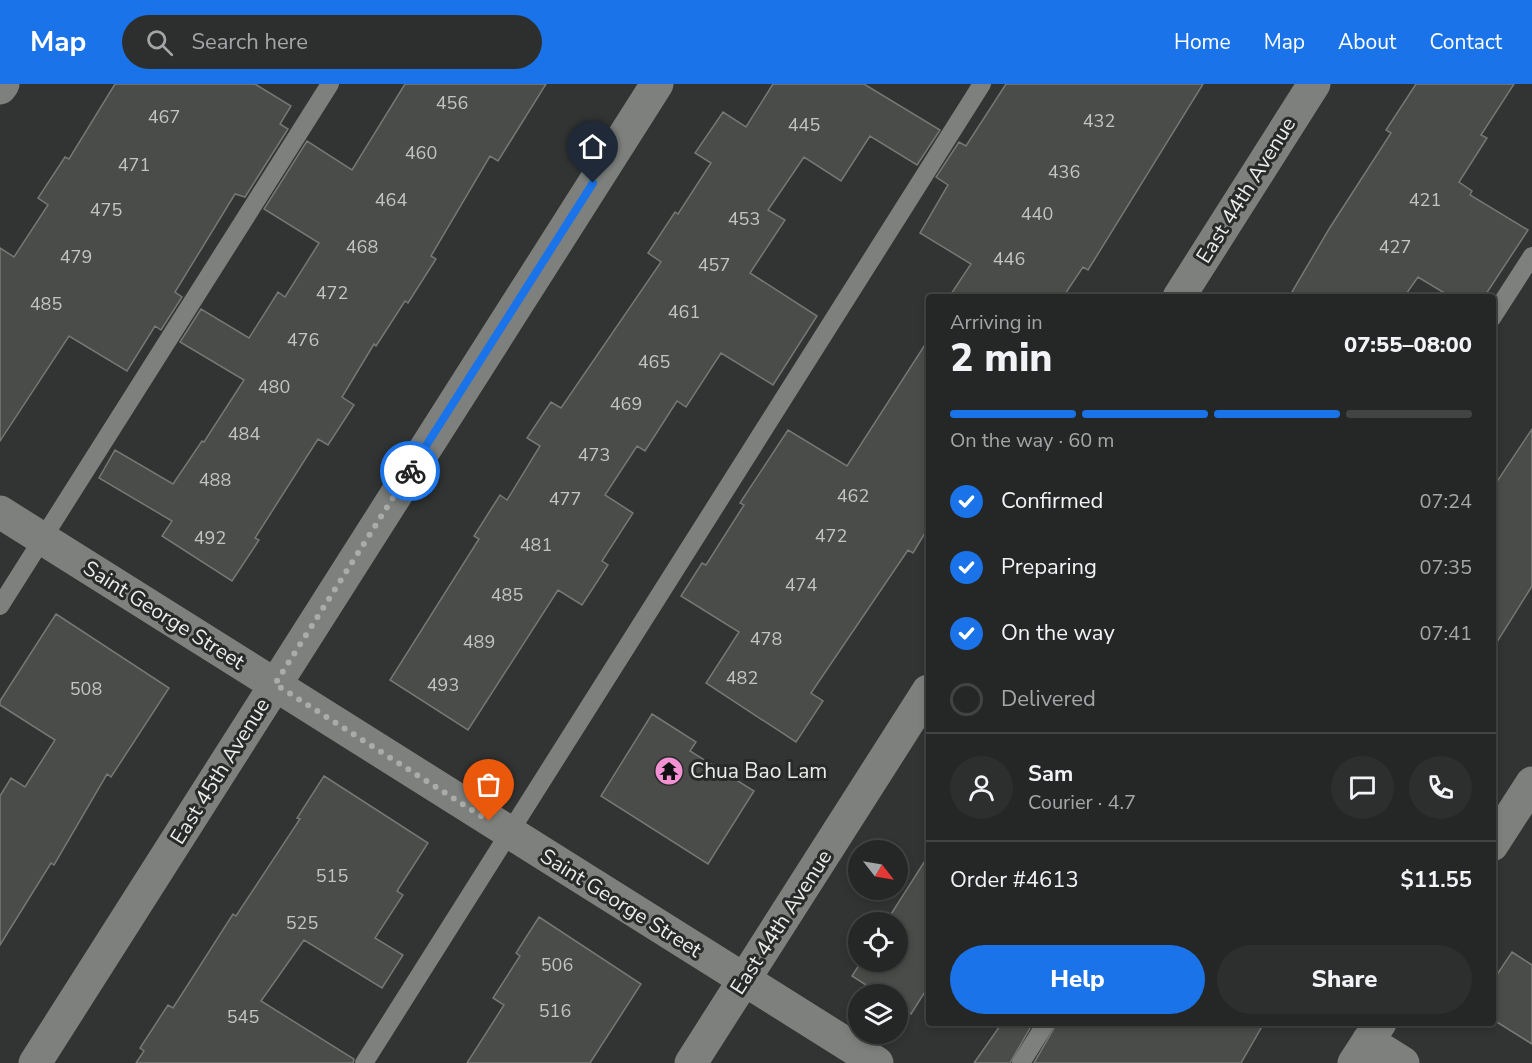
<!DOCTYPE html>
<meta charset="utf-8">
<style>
:root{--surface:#252726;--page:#2d2f2e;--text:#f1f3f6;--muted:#a3a5a7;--line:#424443;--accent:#1a73e8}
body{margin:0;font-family:"Nunito Sans",sans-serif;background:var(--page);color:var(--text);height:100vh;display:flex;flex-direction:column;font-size:22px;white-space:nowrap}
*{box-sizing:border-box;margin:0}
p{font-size:20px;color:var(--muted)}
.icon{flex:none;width:33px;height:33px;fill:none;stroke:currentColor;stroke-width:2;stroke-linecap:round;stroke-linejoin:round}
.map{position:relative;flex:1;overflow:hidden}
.side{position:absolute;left:926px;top:210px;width:570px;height:732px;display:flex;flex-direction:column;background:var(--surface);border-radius:6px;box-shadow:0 3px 9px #0003,0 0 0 2px var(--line)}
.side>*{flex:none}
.needle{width:39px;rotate:121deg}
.fabs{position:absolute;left:848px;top:756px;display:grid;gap:12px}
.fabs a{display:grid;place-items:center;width:60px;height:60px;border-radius:50%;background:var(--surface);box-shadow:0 3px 9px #0003,0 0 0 2px var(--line);font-size:30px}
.pin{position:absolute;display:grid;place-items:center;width:51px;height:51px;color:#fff;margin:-62px -26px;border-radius:50% 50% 50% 0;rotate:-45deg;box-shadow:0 0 6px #0007}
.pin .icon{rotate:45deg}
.courier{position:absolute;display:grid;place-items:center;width:60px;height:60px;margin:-30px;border:4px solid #1a73e8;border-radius:50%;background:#fff;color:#222;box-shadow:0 2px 8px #0007}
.overview em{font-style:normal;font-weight:800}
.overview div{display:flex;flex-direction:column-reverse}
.overview{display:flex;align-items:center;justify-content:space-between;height:102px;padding:0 24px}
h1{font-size:39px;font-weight:800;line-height:45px}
.bar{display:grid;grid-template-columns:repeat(4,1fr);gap:9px 6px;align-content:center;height:72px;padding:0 24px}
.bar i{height:8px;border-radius:4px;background:var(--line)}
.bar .selected{background:var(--accent)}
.bar p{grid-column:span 4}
.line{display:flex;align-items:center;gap:15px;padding:0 24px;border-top:2px solid var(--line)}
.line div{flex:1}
.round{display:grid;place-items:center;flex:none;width:63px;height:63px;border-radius:32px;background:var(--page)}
ol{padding:0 24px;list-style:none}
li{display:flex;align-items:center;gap:18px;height:66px}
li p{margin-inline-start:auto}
li .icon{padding:6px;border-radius:50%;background:var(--accent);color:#fff;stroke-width:4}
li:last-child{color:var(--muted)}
li i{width:33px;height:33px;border:3px solid var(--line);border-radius:50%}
.primary-button{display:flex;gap:12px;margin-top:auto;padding:12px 24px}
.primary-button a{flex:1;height:69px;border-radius:36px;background:var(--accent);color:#fff;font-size:24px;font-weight:800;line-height:69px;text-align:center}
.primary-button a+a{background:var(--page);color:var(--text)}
header{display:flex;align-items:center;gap:36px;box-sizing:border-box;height:84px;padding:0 30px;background:var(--accent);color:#fff}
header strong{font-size:28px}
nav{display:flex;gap:33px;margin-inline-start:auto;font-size:21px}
.search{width:420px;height:54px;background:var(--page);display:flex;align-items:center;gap:15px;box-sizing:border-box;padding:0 21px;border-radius:33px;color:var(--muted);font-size:22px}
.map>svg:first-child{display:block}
.building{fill:#494c49;stroke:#757875;stroke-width:1.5}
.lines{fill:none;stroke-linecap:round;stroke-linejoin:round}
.service{stroke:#7d807d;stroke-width:18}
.minor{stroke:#7d807d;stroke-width:33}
.done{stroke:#a9acaa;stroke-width:6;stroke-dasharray:0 10.8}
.route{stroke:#1a73e8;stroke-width:8}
.labels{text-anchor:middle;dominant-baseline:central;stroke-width:6;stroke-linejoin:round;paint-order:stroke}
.number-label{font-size:18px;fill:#c2c4c2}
.street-label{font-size:21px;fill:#eaecea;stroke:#272a28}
.poi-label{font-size:21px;fill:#eaecea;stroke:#272a28;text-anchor:start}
</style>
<header>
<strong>Map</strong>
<div class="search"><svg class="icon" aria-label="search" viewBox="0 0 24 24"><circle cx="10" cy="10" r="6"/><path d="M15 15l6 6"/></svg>Search here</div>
<nav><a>Home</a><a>Map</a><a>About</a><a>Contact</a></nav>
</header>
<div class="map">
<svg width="1532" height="979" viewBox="0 0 1532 979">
<rect width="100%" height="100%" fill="#313432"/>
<path class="building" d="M115,0h140l36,22 -11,18 8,5 -43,68 -10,-3 -60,98 7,5 -21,33 -6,-4 -28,45 -58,-35 -69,105v-193l14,9 34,-52 -10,-7 27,-41 4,2z
M405,0h141l-48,77 -8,-5 -59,100 5,3 -28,44 -3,-2 -29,45 -2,-2 -32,53 12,8 -26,40 -10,-6 -63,99 4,2 -27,41 -70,-45 10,-15 -73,-43 16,-28 58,34 29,-43 2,1 40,-62 -64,-38 21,-33 48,29 29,-46 7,5 34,-54 -55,-34 43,-68 45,29z
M773,0h91l76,46 -23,35 -47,-29 -29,45 -37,-24 -36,53 17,10 -35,53 67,43 -44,69 -52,-32 -35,54 -9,-6 -32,50 -8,-5 -32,49 28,18 -31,48 6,4 -26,40 -24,-15 -90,140 -78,-50 89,-141 -5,-3 26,-41 7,5 33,-54 -13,-8 24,-36 10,6 100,-146 -13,-9 27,-41 3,2 33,-51 -16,-10 28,-41 23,15z
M1006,0h197l-115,186 -5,-3 -20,30h-114l22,-33 -51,-31 28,-48 -12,-8 23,-35 7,4z
M1416,0h98l-33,51 6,3 -28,44 13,9 -2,4 58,35 -44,67h-33l-33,-20 -14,20h-115l40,-68 62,-96 -5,-3z
M928,256v188l-15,25 -5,-3 -97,143 12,8 -27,41 -90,-59 33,-51 -58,-36 21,-33 4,2 38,-60 -4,-2 48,-73 59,36z
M1532,345v157l-40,64v-161z
M56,530l113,74 -58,89 -4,-3 -53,91 -3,-2 -51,82v-149l11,-18 14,9 30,-47 -55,-35v-4z
M652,630l44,28 -6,9 64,40 -46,73 -107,-68z
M324,692l104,67 -31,48 6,4 -28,43 28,17 -21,33 -78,-48 -43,61 93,58 -1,4h-217l8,-12 -4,-3 28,-43 5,3 60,-94 3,2 64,-97 -3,-1z
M928,772v131l-17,27 -14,-8v-12h-17l-28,-18 9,-14h36v-40h-11z
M539,833l102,67 -51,79h-123l37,-58 -11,-7 27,-42 -4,-3z
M1512,868l20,13v79l-40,-25v-37z
M1002,939h31l-23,40h-36z
M1057,939h207l-23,40h-207z"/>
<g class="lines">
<path class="service" d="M1492,234l40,-62
M0,522l330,-522
M364,979l618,-979
M1021,979l25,-40"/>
<path class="minor" d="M0,4l3,-4
M1179,213l135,-213
M0,428l877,551
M1492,761l40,-62
M1368,957l35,22
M35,979l622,-979
M691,979l237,-372
M1354,979l26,-40"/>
</g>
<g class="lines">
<path class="done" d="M410,387l-135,213 214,137"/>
<path class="route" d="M410,387l183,-288"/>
</g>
<defs>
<g id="temple-disc" transform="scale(1.5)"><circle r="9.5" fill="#f491d3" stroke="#272a28"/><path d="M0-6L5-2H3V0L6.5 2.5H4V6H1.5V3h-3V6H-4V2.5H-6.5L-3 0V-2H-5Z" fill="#111"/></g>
</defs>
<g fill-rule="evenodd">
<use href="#temple-disc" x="669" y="687"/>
</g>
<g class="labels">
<g class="number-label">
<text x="452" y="19">456</text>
<text x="164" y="33">467</text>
<text x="1099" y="37">432</text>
<text x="804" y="41">445</text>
<text x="421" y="69">460</text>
<text x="134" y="81">471</text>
<text x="1064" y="88">436</text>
<text x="391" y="116">464</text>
<text x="1425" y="116">421</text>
<text x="106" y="126">475</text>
<text x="1037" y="130">440</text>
<text x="744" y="135">453</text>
<text x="362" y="163">468</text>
<text x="1395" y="163">427</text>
<text x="76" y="173">479</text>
<text x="1009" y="175">446</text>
<text x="714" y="181">457</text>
<text x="332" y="209">472</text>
<text x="46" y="220">485</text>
<text x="684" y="228">461</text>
<text x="303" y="256">476</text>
<text x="654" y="278">465</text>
<text x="274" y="303">480</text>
<text x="626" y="320">469</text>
<text x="244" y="350">484</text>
<text x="594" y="371">473</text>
<text x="215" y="396">488</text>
<text x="853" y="412">462</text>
<text x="565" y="415">477</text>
<text x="831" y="452">472</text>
<text x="210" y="454">492</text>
<text x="536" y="461">481</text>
<text x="801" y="501">474</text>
<text x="507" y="511">485</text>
<text x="766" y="555">478</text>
<text x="479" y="558">489</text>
<text x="742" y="594">482</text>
<text x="443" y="601">493</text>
<text x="86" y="605">508</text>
<text x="332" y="792">515</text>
<text x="302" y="839">525</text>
<text x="557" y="881">506</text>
<text x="555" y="927">516</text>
<text x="243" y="933">545</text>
</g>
<g class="street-label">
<text transform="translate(1246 106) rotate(-58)">East 44th Avenue</text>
<text transform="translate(164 531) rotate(32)">Saint George Street</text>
<text transform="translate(220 687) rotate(-58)">East 45th Avenue</text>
<text transform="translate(621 819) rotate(32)">Saint George Street</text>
<text transform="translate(781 838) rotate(-57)">East 44th Avenue</text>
</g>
<g class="poi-label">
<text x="690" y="687">Chua Bao Lam</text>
</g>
</g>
</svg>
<div class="fabs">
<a><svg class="needle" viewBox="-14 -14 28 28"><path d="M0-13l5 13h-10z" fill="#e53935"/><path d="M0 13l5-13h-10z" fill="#a3a5a7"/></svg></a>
<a><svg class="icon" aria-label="locate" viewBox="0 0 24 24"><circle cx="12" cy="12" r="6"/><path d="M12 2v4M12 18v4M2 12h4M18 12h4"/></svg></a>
<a><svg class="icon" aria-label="layers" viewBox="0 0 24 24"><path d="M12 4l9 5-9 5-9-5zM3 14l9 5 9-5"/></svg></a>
</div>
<div class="pin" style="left:489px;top:737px;background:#ea580c"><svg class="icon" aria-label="bag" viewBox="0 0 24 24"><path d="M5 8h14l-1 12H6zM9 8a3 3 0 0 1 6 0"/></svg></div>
<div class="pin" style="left:593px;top:99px;background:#1f2937"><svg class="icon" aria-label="home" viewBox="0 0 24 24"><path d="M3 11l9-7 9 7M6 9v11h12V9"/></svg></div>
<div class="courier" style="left:410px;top:387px"><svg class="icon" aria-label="bike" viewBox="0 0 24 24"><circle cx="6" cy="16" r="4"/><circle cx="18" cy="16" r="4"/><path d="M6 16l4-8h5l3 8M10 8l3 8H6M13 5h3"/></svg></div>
<section class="side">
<div class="overview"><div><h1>2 min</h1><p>Arriving in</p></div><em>07:55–08:00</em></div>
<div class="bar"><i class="selected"></i><i class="selected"></i><i class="selected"></i><i></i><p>On the way · 60 m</p></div>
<ol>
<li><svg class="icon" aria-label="check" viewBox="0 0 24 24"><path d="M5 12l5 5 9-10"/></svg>Confirmed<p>07:24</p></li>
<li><svg class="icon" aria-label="check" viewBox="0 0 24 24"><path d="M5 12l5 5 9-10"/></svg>Preparing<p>07:35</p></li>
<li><svg class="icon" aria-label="check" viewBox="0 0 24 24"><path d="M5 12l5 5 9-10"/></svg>On the way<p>07:41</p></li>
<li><i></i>Delivered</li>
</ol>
<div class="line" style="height:108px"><a class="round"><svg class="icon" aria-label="person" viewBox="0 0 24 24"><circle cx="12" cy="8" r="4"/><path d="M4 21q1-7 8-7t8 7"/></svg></a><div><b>Sam</b><p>Courier · 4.7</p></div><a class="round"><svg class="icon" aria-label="chat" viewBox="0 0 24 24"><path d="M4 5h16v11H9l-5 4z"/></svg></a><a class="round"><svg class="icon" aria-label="phone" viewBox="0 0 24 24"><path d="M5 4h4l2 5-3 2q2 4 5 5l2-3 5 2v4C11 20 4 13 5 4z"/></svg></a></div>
<div class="line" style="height:78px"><div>Order #4613</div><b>$11.55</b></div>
<div class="primary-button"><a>Help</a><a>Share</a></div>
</section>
</div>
